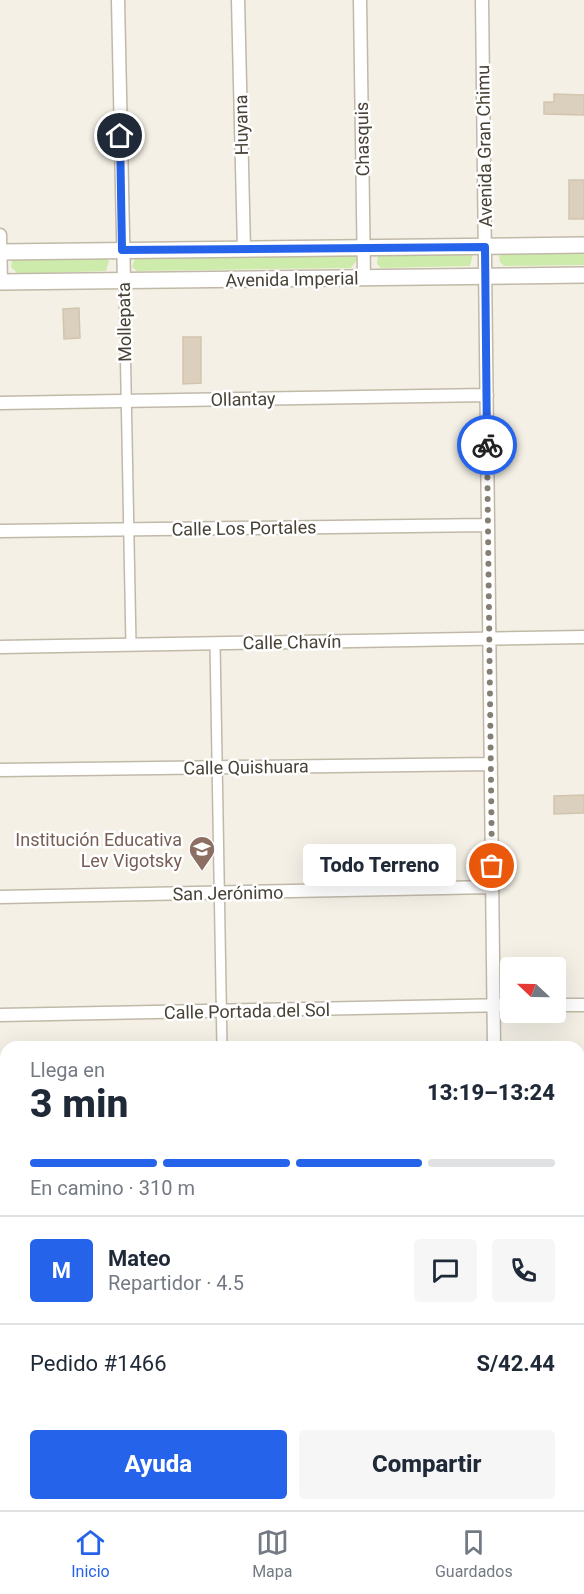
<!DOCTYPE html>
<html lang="es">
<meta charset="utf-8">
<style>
:root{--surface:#fff;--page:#f6f6f7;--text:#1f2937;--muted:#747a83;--line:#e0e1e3;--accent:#2563eb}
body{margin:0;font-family:Roboto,sans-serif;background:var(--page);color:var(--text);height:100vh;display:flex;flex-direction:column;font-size:22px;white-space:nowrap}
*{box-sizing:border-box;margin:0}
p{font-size:20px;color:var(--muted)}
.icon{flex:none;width:33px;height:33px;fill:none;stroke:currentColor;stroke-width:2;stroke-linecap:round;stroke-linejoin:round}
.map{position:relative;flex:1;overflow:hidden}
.panel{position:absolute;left:0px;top:1041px;width:585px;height:470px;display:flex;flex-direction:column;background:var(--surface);border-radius:18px 18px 0 0;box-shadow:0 6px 24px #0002}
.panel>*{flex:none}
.needle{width:39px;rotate:292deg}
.fabs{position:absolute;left:500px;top:957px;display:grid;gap:12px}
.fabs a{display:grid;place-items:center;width:66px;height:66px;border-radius:6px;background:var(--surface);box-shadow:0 6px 24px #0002;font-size:30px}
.pin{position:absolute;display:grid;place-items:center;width:51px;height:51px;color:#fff;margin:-26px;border:3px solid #fff;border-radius:50%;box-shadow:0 2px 6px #0007}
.courier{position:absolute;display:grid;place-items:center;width:60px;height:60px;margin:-30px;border:4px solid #2563eb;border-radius:50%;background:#fff;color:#222;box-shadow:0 2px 8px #0007}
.bubble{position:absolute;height:42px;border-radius:6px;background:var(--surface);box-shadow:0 6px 24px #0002;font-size:20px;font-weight:800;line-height:42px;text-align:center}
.summary em{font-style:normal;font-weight:800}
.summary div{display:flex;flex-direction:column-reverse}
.summary{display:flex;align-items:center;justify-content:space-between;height:102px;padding:0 30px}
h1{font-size:39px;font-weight:800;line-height:45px}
.bar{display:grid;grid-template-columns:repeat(4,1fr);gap:9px 6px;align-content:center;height:72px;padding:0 30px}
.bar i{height:8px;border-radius:4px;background:var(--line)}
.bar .active{background:var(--accent)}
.bar p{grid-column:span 4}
.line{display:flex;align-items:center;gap:15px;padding:0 30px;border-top:2px solid var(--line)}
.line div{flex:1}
.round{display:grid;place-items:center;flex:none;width:63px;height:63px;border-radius:6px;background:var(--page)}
.cta{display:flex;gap:12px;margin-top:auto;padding:12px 30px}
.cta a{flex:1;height:69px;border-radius:6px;background:var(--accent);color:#fff;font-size:24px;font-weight:800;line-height:69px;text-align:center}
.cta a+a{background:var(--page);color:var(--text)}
.menu{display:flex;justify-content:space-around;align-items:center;height:84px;border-top:2px solid var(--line);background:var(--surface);font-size:16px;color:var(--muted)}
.menu a{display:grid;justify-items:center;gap:3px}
.menu .active{color:var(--accent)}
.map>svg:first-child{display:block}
.green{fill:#cdecab}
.building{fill:#dad0bd;stroke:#d2c5ad;stroke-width:1.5}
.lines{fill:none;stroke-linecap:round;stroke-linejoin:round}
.pedestrian-casing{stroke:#c1b9a8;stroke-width:12}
.minor-casing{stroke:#c1b9a8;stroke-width:15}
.tertiary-casing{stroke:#c1b9a8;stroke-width:18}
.pedestrian{stroke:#fff;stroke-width:9}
.minor{stroke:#fff;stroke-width:12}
.tertiary{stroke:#fff;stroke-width:15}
.done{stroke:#847e73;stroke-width:6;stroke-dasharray:0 10.8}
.route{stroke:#2563eb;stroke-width:8}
.labels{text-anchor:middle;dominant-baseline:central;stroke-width:5;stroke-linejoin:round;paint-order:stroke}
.street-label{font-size:18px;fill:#484135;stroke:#fff}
.education-label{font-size:18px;fill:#785e54;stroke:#fff;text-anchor:end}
</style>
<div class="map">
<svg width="584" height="1510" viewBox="0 0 584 1510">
<rect width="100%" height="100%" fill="#f4f0e6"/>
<path class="green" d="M505,250h79v15l-80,1 -4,-4 -1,-6z
M383,252l90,2 -3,12 -89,2 -4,-4 1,-8z
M136,255h220l1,5 -6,8 -214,3 -5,-4z
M16,257l91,1 2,3 -3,10 -88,3 -7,-7 1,-6z"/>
<path class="building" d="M554,94l30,1v20l-40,-1v-12h10z
M569,180h15v39h-15z
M79,308l1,30 -16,1 -1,-30z
M183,337h18v46l-18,1z
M584,795v18l-30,1v-18z"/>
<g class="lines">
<g class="pedestrian-casing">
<path id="pedestrian" d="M124,281l7,364
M215,643l7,404
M299,1504v6"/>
</g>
<g class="minor-casing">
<path id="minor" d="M118,0l6,281
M238,0l6,249
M360,0l4,278
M482,0l12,1047
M0,235l1,47
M0,403l487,-8
M0,531l488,-6
M0,647l584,-10
M0,770l491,-6
M0,897l493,-10
M555,1005h29
M0,1015l510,-10
M0,1139h6
M0,1429h6
M58,1504l1,6
M501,1504v6"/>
</g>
<g class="tertiary-casing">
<path id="tertiary" d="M0,252l584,-7
M0,282l584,-7"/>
</g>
<use href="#pedestrian" class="pedestrian"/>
<use href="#minor" class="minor"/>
<use href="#tertiary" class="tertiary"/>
</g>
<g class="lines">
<path class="done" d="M487,445l5,421"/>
<path class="route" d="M120,136l2,114 363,-3 2,198"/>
</g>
<defs>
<g id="school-pin" transform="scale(1.35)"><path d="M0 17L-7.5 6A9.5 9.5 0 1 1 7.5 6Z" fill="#8d6e63" stroke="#fff"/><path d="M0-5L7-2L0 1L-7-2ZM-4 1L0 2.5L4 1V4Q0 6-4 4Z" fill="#fff"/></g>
</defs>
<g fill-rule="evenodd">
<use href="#school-pin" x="202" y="849"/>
</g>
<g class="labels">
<g class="street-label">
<text transform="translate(241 125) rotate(-91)">Huyana</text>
<text transform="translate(362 139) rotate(-91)">Chasquis</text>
<text transform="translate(484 146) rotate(-91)">Avenida Gran Chimu</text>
<text transform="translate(292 279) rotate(-1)">Avenida Imperial</text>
<text transform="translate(124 322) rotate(-91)">Mollepata</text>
<text transform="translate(243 399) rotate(-1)">Ollantay</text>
<text transform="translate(244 528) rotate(-1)">Calle Los Portales</text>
<text transform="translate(292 642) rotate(-1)">Calle Chavín</text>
<text transform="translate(246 767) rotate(-1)">Calle Quishuara</text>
<text transform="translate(228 893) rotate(-1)">San Jerónimo</text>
<text transform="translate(247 1011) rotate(-1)">Calle Portada del Sol</text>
</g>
<g class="education-label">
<text x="182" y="839">Institución Educativa<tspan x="182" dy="21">Lev Vigotsky</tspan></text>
</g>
</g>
</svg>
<div class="fabs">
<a><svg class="needle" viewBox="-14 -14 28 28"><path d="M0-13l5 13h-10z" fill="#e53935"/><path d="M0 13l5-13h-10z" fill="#747a83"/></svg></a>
</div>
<div class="pin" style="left:492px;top:866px;background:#ea580c"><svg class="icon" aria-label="bag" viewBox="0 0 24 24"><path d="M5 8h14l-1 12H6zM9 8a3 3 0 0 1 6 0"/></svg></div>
<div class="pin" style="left:120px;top:136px;background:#1f2937"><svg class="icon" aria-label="home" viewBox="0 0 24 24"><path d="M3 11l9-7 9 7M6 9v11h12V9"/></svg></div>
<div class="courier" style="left:487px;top:445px"><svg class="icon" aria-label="bike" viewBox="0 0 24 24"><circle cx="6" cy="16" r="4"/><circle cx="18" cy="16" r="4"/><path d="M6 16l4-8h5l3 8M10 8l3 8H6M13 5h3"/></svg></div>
<div class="bubble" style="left:303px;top:844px;width:153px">Todo Terreno</div>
<section class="panel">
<div class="summary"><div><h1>3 min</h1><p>Llega en</p></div><em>13:19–13:24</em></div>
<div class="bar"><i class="active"></i><i class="active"></i><i class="active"></i><i></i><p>En camino · 310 m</p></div>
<div class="line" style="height:108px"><b class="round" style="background:var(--accent);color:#fff">M</b><div><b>Mateo</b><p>Repartidor · 4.5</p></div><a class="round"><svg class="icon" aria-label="chat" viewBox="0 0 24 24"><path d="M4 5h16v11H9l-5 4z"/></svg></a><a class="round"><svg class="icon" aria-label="phone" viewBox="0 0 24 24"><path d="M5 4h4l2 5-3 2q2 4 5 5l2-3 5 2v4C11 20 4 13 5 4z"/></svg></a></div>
<div class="line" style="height:78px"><div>Pedido #1466</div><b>S/42.44</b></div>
<div class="cta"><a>Ayuda</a><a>Compartir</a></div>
</section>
</div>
<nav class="menu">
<a class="active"><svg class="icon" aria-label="home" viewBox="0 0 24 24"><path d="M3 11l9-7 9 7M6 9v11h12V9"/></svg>Inicio</a>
<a><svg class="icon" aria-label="map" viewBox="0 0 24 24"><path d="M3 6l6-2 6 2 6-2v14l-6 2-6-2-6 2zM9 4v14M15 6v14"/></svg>Mapa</a>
<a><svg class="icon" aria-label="saved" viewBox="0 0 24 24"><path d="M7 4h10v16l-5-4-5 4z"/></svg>Guardados</a>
</nav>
